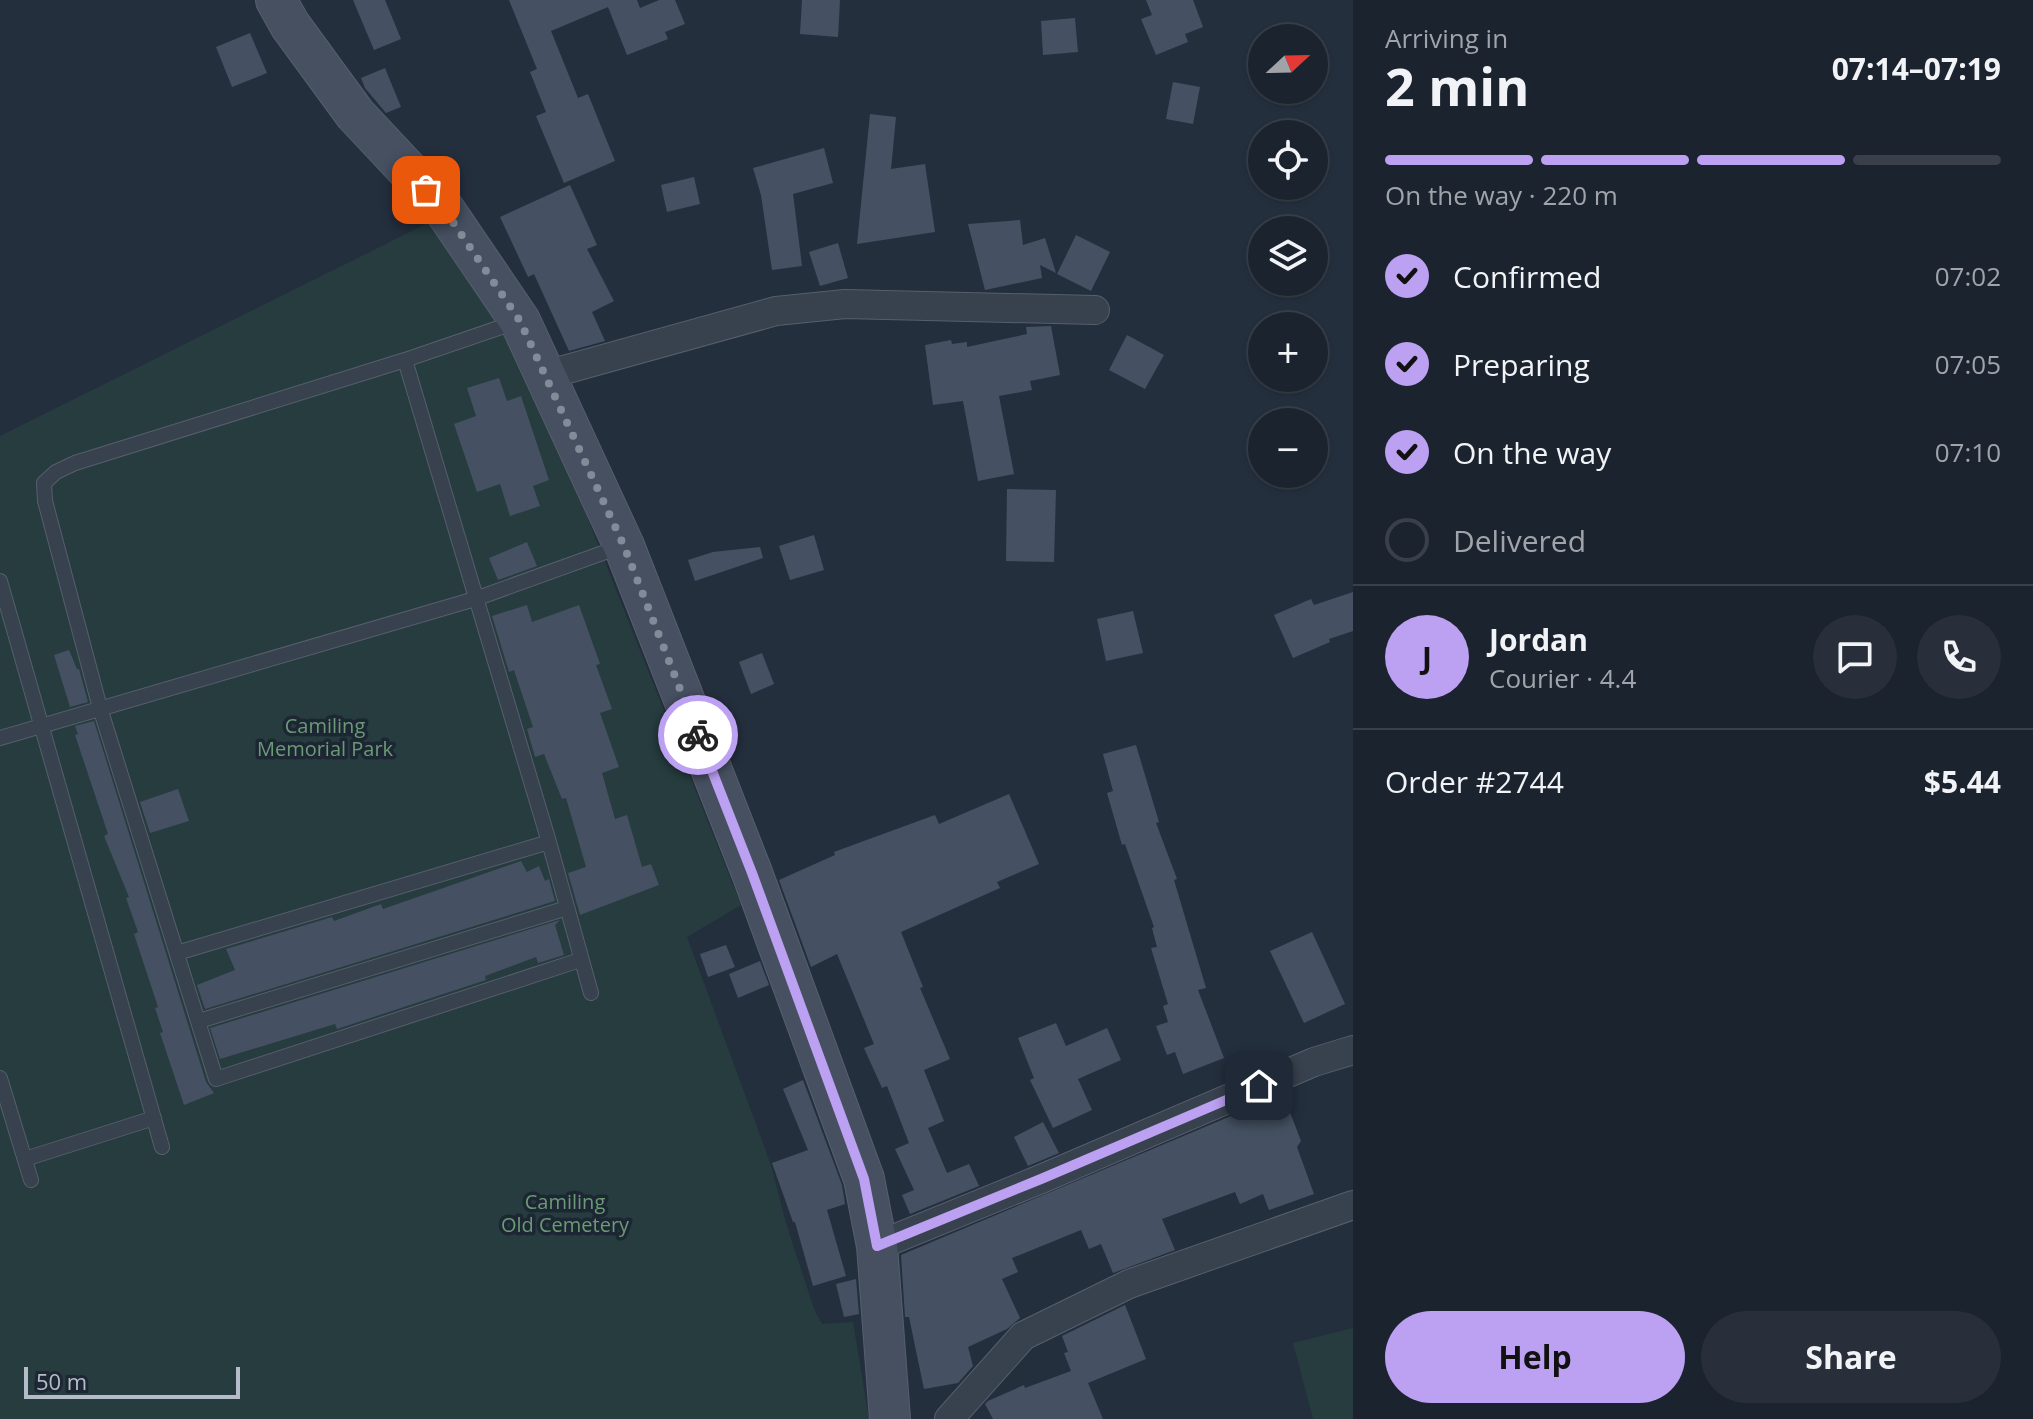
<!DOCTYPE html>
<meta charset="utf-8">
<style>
:root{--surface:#1b232e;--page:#282f3a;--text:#f1f3f6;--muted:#a0a4aa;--line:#39404a;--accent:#bca0f2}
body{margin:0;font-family:"Open Sans",sans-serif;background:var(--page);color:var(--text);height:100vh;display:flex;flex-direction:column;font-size:30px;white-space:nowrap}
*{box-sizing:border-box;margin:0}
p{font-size:26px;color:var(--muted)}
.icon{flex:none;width:44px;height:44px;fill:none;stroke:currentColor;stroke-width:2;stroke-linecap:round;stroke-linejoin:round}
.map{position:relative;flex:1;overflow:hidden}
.sheet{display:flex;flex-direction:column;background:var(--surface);width:680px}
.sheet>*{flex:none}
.needle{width:52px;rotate:68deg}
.controls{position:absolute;left:1248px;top:24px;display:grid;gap:16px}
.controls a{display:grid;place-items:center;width:80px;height:80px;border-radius:50%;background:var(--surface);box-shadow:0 2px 6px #0004,0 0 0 2px var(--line);font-size:40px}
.scale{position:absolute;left:24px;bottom:20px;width:216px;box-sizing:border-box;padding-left:8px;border:4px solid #b4bcc9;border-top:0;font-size:22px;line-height:28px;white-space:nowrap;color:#b4bcc9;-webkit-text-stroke:6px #1d2633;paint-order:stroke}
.pin{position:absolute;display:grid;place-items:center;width:68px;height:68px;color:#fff;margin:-34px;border-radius:16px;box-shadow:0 4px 12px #0006}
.courier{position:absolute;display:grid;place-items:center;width:80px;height:80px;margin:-40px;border:6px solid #bca0f2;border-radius:50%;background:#fff;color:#222;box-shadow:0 2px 10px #0007}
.overview em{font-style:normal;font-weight:700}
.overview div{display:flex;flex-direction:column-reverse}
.overview{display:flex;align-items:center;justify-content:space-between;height:136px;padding:0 32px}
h1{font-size:52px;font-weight:700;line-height:60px}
.bar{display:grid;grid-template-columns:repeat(4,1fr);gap:12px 8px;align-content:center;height:96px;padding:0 32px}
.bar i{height:10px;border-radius:6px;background:var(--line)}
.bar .current{background:var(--accent)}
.bar p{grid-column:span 4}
.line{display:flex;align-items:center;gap:20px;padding:0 32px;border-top:2px solid var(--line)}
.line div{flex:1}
.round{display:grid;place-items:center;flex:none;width:84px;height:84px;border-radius:42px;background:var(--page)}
ol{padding:0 32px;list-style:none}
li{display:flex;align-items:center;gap:24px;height:88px}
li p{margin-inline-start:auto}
li .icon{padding:8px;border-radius:50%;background:var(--accent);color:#111;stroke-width:4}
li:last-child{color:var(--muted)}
li i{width:44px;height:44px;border:4px solid var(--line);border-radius:50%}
.primary-button{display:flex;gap:16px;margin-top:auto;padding:16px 32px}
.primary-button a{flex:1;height:92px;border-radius:48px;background:var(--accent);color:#111;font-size:32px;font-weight:700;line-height:92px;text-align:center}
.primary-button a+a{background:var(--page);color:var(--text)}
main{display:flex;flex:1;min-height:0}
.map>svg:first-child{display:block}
.green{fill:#263c3f}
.building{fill:#455162}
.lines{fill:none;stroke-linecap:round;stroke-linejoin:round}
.lane-casing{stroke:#565f6c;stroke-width:16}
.street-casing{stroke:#565f6c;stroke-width:30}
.secondary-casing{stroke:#565f6c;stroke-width:42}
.lane{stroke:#38414e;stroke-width:14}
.street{stroke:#38414e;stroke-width:28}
.secondary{stroke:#465061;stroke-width:40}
.done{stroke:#828b98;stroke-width:8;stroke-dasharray:0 14.4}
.route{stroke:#bca0f2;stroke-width:10}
.labels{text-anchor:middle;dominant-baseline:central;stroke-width:7;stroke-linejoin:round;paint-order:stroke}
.park-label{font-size:20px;fill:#6b9a76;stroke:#1d2633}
</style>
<main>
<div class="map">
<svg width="1353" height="1419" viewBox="0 0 1353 1419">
<rect width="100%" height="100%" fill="#242f3e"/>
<path class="green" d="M438,218l83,132 220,555 -54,32 84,228 15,58 28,86 8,15 31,-2 16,97h-869v-983z
M1353,1328v91h-40l-20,-76z"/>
<path class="building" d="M353,0h32l16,39 -27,11z
M509,0h128l3,8 19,-8h16l10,24 -20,8 3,7 -41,16 -19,-48 -57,24 27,67 10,-4 27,67 -51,22 -28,-67 10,-4 -16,-40 7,-3z
M802,0h38l-2,37 -38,-3z
M1146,0h47l10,27 -18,7 3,8 -32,13 -15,-36 11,-4z
M1075,18l3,34 -35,3 -2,-34z
M250,33l17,40 -35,14 -16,-40z
M385,68l16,39 -15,6 -21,-25 -4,-10z
M1173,82l27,5 -7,37 -27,-5z
M870,114l26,3 -5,52 34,-5 10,68 -78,12z
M824,148l9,35 -40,11 9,72 -30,4 -11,-75 -8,-27z
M694,177l6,27 -33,8 -6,-27z
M570,185l27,60 -10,4 27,52 -22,11 13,29 -36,10 -35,-77 -6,3 -28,-60z
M1020,220l3,25 22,-7 11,35 -16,-8 2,13 -57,12 -17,-66z
M1076,235l34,17 -19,39 -34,-17z
M838,243l10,35 -28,8 -11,-34z
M1051,326l9,49 -30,6 2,9 -33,6 15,78 -36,7 -15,-80 -30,4 -8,-60 26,-5 1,4 15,-2v5l60,-13 -1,-7z
M1127,335l37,20 -19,34 -36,-19z
M499,378l8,23 14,-5 28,84 -16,6 7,20 -30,10 -10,-32 -23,8 -23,-68 22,-8 -9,-28z
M1007,489l49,1 -2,72 -48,-1z
M814,535l10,35 -34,10 -11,-34z
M527,542l10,24 -39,14 -9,-22z
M760,547l3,11 -68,23 -7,-21 25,-8z
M1353,592v39l-24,8 1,3 -37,16 -19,-43 37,-16 3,6z
M527,605l5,17 47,-17 21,59 -4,1 16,44 -12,4 19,54 -17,6 13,46 12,-4 15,52 9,-3 8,21 -79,30 -12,-42 18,-6 -20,-69 -4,1 -18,-45 -9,3 -8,-28 6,-2 -19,-57 -5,2 -17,-56z
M1133,611l10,42 -37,8 -9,-42z
M69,650l8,19h2l9,33 -18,5 -16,-52z
M762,653l12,31 -23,10 -12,-32z
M94,721l112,361 8,11 -30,12 -24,-72 3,-1 -8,-24 3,-1 -24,-73 4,-2 -12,-34 3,-1 -25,-61 4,-2 -33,-99 3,-1 -3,-8z
M1136,745l23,77 -3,1 21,56 -3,1 32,108 -8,2 26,68 -41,16 -8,-22 -8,3 -11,-29 12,-4 -5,-16 5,-2 -17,-56 6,-1 -5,-19 2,-1 -29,-83 -3,1 -15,-52 6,-2 -10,-37z
M178,789l11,32 -39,12 -10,-31z
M1009,794l30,70 -42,18 3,6 -99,44 22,55 -3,1 30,71 -26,11 20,51 -16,7 19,45 22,-9 10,22 -69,28 -8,-19 12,-5 -19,-41 14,-6 -22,-57 -5,2 -18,-40 10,-4 -37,-90 -26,13 -32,-87 56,-25 -1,-3 38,-14 63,-23 4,9z
M521,861l6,11 12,-6 6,15 4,-2 6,22 -350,108 -8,-24 38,-15 -9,-21 106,-32 2,4 47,-17 2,5z
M560,920l-5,5 9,30 -26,8 -2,-6 -51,19 1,4 -149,49 -2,-5 -115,35 -10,-31z
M1312,932l33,72 -41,19 -34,-72z
M726,945l9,22 -27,10 -8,-23z
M760,961l9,24 -31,13 -9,-24z
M1056,1023l10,23 41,-18 14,32 -43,19 14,31 -39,18 -23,-48 4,-2 -16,-40z
M803,1080l39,105 3,19 -18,6 19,66 -33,10 -18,-64h-2l-21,-59 36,-13 -25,-61z
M1283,1094l18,47 -4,6 17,47 -45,16 -6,-16 -23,10 -5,-12 -73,27 13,31 -62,23 -12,-29 -12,5 -8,-19 -69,28 6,14 -16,7 18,39 -13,11 -39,18 5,19 -15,17 -34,6 -15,-72h-4l-4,-62z
M1043,1122l16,31 -31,13 -14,-29z
M856,1279l3,35 -15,3 -8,-33z
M1125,1305l21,54 -58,24 15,36h-110l-8,-15 3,-3 36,-16 1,3 46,-17 -7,-18 4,-1 -6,-16z"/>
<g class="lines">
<g class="lane-casing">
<path id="lane" d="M516,322l-111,38 -330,103 -19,9 -12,11 1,18 55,207 116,371 364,-119
M405,360l144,482 42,151
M0,581l162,566
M0,738l475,-139 147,-53
M177,953l372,-111
M199,1021l368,-113
M0,1078l31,102
M25,1159l129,-41"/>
</g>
<g class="street-casing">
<path id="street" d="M546,375l230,-64 69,-7 250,6
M877,1246l164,-67 273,-117 39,-12
M949,1419l74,-83 106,-52 224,-79"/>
</g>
<g class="secondary-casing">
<path id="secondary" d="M276,0l14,25 65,89 89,95 76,112 104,225 128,327 112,306 13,67 13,173"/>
</g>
<use href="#lane" class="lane"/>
<use href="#street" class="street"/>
<use href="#secondary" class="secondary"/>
</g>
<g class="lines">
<path class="done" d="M426,190l18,19 76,112 104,225 74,189"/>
<path class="route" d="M698,735l54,138 112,306 13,67 164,-67 218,-93"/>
</g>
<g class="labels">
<g class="park-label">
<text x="325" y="725">Camiling<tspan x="325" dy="23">Memorial Park</tspan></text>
<text x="565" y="1201">Camiling<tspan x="565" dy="23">Old Cemetery</tspan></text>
</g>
</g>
</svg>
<div class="controls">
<a><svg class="needle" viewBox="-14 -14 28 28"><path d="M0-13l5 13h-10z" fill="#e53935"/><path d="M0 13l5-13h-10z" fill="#a0a4aa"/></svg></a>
<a><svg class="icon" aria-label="locate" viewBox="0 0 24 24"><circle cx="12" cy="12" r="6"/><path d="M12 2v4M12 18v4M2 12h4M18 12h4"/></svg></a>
<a><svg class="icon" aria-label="layers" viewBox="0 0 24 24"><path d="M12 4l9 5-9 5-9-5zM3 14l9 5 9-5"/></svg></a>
<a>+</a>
<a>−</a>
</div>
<div class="scale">50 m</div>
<div class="pin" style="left:426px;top:190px;background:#ea580c"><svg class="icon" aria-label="bag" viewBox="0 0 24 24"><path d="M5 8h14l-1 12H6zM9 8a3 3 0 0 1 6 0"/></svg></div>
<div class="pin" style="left:1259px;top:1086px;background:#1f2937"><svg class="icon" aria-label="home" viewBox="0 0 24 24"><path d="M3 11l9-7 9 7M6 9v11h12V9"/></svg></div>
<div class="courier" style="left:698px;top:735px"><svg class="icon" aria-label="bike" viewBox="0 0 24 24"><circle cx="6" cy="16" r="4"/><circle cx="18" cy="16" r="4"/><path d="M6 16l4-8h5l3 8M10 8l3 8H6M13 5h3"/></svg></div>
</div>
<section class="sheet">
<div class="overview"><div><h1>2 min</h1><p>Arriving in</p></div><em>07:14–07:19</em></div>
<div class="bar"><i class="current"></i><i class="current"></i><i class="current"></i><i></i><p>On the way · 220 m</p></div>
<ol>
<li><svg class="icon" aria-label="check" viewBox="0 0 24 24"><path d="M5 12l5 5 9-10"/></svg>Confirmed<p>07:02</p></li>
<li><svg class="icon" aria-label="check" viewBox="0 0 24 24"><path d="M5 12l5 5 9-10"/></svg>Preparing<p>07:05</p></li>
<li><svg class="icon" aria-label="check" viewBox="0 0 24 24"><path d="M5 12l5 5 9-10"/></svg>On the way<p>07:10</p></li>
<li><i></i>Delivered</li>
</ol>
<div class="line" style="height:144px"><b class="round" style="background:var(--accent);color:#111">J</b><div><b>Jordan</b><p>Courier · 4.4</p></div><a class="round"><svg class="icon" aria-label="chat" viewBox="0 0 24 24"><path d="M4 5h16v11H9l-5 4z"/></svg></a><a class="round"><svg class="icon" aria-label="phone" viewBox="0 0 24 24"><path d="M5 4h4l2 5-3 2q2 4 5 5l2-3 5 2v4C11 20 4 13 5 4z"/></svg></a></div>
<div class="line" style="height:104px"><div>Order #2744</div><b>$5.44</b></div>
<div class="primary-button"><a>Help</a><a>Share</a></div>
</section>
</main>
